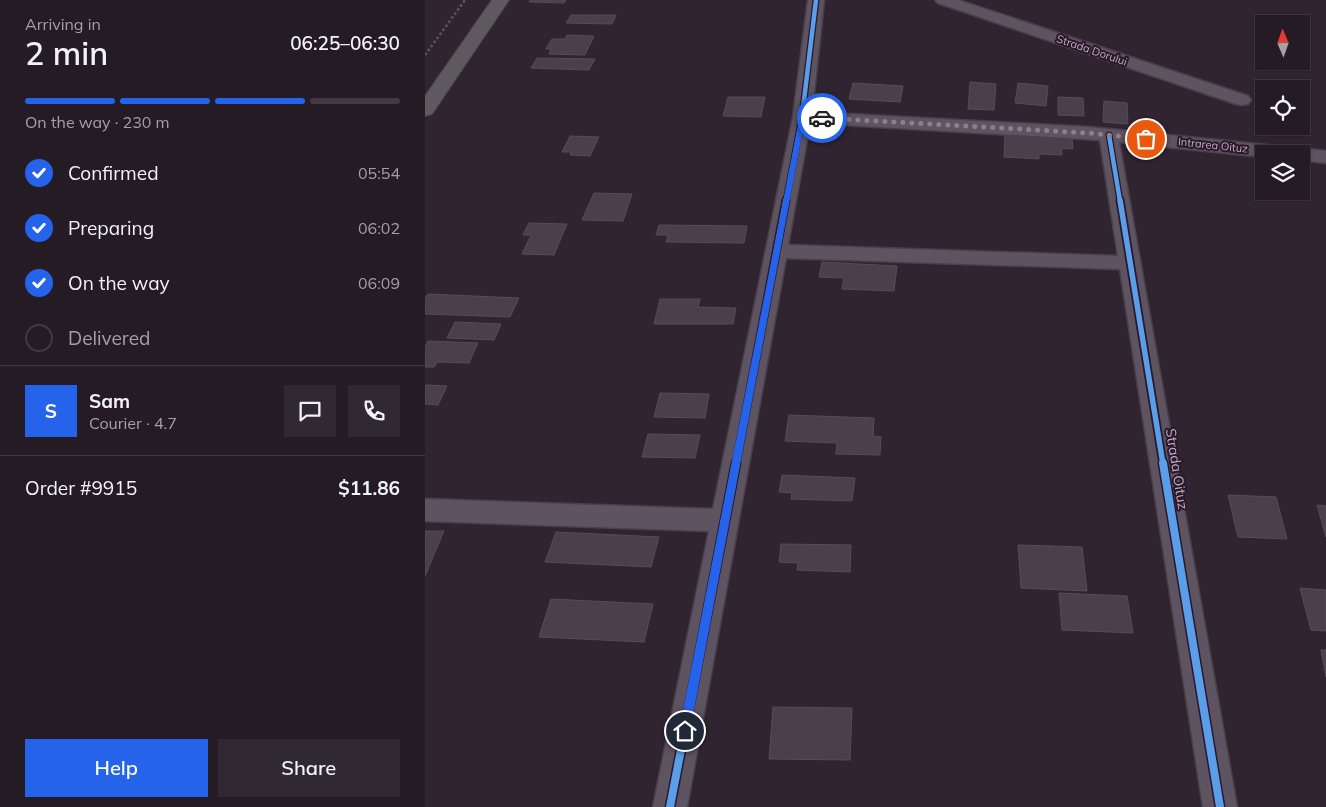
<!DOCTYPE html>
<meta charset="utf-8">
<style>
:root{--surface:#241b25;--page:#302832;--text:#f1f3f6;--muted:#a3a1a7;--line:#413942;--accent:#2563eb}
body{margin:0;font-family:Mulish,sans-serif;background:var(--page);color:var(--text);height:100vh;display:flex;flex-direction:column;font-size:19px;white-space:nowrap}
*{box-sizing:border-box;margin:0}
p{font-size:16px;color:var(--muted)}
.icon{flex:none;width:28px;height:28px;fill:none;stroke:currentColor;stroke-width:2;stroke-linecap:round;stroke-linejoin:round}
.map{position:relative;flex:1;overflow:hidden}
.sheet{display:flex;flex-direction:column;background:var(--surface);width:425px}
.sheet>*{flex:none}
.needle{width:32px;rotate:358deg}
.controls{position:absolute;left:830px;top:15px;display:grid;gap:10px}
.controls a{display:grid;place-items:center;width:55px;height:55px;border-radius:0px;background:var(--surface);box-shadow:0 1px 4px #0004,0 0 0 1px var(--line);font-size:25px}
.pin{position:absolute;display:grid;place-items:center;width:42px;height:42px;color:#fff;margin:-21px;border:2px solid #fff;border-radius:50%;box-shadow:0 1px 5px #0007}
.courier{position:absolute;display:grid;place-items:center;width:50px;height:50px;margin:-25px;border:4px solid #2563eb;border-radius:50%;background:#fff;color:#222;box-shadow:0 1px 6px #0007}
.headline em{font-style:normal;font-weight:600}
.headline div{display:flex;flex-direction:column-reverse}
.headline{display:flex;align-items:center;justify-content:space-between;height:85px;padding:0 25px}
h1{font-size:32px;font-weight:600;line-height:38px}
.bar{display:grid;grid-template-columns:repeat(4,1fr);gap:8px 5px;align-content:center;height:60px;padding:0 25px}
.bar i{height:6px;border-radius:4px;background:var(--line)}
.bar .on{background:var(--accent)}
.bar p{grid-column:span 4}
.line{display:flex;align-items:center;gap:12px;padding:0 25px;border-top:1px solid var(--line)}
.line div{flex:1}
.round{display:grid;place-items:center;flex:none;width:52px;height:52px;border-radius:0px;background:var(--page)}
ol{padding:0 25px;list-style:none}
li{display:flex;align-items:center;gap:15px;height:55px}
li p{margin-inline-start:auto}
li .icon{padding:5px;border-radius:50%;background:var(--accent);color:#fff;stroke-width:4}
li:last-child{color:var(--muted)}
li i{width:28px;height:28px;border:2px solid var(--line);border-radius:50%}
.button{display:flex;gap:10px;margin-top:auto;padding:10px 25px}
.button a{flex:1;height:58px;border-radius:0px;background:var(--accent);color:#fff;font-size:20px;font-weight:600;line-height:58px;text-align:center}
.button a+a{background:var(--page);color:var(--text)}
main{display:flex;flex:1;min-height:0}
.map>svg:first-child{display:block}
.building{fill:#4a3f4b;stroke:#584b5a}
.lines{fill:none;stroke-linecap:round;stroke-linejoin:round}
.street-casing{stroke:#49404a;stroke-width:3}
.highway-casing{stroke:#4c404d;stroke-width:2}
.path{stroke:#5e5460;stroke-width:2.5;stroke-dasharray:2.5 2.5;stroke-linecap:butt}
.street{fill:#5e5360;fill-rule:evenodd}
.highway{fill:#5e595f;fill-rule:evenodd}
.cycleway-far2-casing{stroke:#2a182b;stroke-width:7}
.cycleway-far1-casing{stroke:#2a182b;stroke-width:9}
.cycleway-casing{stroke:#2a182b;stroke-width:11}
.cycleway-far2{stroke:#5a9eea;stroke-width:4.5}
.cycleway-far1{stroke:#5a9eea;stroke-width:5.5}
.cycleway{stroke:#5a9eea;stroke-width:8}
.route{fill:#2563eb}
.done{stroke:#907c91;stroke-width:5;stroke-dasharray:0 9}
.labels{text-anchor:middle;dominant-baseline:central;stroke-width:4;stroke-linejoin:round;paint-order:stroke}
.far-street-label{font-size:11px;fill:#c3abc4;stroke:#2a182b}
.street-label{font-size:14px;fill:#c3abc4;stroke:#2a182b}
</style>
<main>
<section class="sheet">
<div class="headline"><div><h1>2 min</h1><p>Arriving in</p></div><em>06:25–06:30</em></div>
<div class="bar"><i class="on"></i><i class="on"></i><i class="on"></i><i></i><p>On the way · 230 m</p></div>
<ol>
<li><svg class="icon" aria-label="check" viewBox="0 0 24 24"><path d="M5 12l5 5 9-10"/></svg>Confirmed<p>05:54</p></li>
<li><svg class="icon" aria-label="check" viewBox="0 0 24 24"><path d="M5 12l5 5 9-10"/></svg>Preparing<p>06:02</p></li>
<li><svg class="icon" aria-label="check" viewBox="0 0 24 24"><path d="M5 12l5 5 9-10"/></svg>On the way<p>06:09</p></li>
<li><i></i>Delivered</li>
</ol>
<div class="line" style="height:90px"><b class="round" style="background:var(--accent);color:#fff">S</b><div><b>Sam</b><p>Courier · 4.7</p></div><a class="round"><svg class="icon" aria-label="chat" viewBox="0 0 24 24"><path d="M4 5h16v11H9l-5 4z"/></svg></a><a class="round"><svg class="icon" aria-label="phone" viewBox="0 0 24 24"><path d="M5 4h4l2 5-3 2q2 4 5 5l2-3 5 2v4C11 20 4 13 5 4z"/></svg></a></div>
<div class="line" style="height:65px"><div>Order #9915</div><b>$11.86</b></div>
<div class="button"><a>Help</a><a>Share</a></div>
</section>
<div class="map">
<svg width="901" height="807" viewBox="0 0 901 807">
<rect width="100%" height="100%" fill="#302431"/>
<path class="building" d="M105,0h36l-2,3 -35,-1z
M146,15h45l-4,9 -46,-1z
M142,35l27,1 -9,19 -36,-1 2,-5h-5l6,-10h13z
M112,58l58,1 -6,11 -58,-2z
M545,82l26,2 -2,26 -26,-1z
M428,83l50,3 -3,16 -51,-3z
M593,83l30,3 -2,20 -31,-3z
M303,97h37l-4,20 -38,-1z
M633,97l25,1 1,18 -26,-1z
M679,101l23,2 1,21 -25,-2z
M580,135l67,4 1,10 -11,-1v7l-23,-1v5l-35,-2z
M145,136l29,1 -9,19 -20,-1 1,-3h-9z
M169,193l38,1 -9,27 -41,-1z
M104,223l38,1 -13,31 -32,-1 9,-19h-8z
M234,225l88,1 -3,17 -78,-1 2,-7h-12z
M397,262l75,4 -3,25 -52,-2 2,-11 -25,-1z
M3,294l91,4 -9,19 -85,-3v-15z
M235,299h40l-2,8 38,1 -3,16h-79z
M30,322l46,2 -7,16 -47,-2z
M3,341l50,2 -9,20 -32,-1 -3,5h-9v-20z
M0,385l22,1 -9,19 -13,-1z
M235,393l49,1 -4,24 -51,-1z
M364,415l85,3 -1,18 8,1 -1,18 -44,-1 1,-11 -52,-2z
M223,434l52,1 -5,23 -53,-1z
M357,475l73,3 -3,23 -61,-2 1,-6 -13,-1z
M803,495l48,2 11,42 -49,-2z
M892,505l9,1v31z
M0,531h19l-19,45z
M131,532l103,5 -8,30 -106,-5z
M356,544l70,1 -1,27 -53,-2 1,-7 -19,-1z
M593,545l64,2 5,44 -66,-3z
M875,588l26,2v41l-15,-1z
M634,593l68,3 6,37 -71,-3z
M126,599l102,5 -9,38 -105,-5z
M896,650h5v27z
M348,707l79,1 -2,52 -81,-1z"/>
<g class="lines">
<g class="street-casing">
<path id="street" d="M383,0h16l-12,112 277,15 237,24v12l-25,-3v-6h-37v3l-145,-15 118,665h-34l-83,-538 -334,-11 -99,549h-34l56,-276 -284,-10v-22l288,10 80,-392zM385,123l290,17 18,116 -330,-11z
M510,0h23l290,96 3,4 -3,4 -6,1 -6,-1 -298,-101z"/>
</g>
<g class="highway-casing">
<path id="highway" d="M67,0h17l-77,114 -7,2v-20z"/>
</g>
<path class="path" d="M0,55l40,-55"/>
<use href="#street" class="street"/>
<use href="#highway" class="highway"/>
<g class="cycleway-far2-casing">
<path id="cycleway-far2" d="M684,135l11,66
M361,201l16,-84 14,-117"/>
</g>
<g class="cycleway-far1-casing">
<path id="cycleway-far1" d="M695,200l43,264
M311,464l50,-264"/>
</g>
<g class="cycleway-casing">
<path id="cycleway" d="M738,463l57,344
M245,807l66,-344"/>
</g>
<use href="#cycleway-far2" class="cycleway-far2"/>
<use href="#cycleway-far1" class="cycleway-far1"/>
<use href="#cycleway" class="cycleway"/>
</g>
<path class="route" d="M375,115l25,3 -3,2 -17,-1 -115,612 -1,3 -4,2 -4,-2 -2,-3z"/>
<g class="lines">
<path class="done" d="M397,118l267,15 57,6"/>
</g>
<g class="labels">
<g class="far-street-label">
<text transform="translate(667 50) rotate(19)">Strada Dorului</text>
<text transform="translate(788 145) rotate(6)">Intrarea Oituz</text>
</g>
<g class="street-label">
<text transform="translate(752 469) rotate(81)">Strada Oituz</text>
</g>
</g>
</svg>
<div class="controls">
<a><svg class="needle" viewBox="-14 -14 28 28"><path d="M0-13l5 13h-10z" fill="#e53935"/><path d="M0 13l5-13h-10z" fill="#a3a1a7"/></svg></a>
<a><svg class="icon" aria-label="locate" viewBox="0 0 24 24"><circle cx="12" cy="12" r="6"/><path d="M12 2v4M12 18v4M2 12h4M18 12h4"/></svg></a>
<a><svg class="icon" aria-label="layers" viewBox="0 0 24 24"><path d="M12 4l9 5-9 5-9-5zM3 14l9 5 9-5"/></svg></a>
</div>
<div class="pin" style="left:721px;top:139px;background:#ea580c"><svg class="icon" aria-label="bag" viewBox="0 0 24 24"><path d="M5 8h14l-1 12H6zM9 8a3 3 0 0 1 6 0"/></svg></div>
<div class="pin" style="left:260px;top:731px;background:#1f2937"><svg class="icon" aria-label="home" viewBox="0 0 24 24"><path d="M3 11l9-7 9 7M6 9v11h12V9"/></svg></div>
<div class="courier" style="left:397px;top:118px"><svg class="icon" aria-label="car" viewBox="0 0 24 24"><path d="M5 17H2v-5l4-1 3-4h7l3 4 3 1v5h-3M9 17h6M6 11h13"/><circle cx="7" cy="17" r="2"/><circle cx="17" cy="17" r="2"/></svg></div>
</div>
</main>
